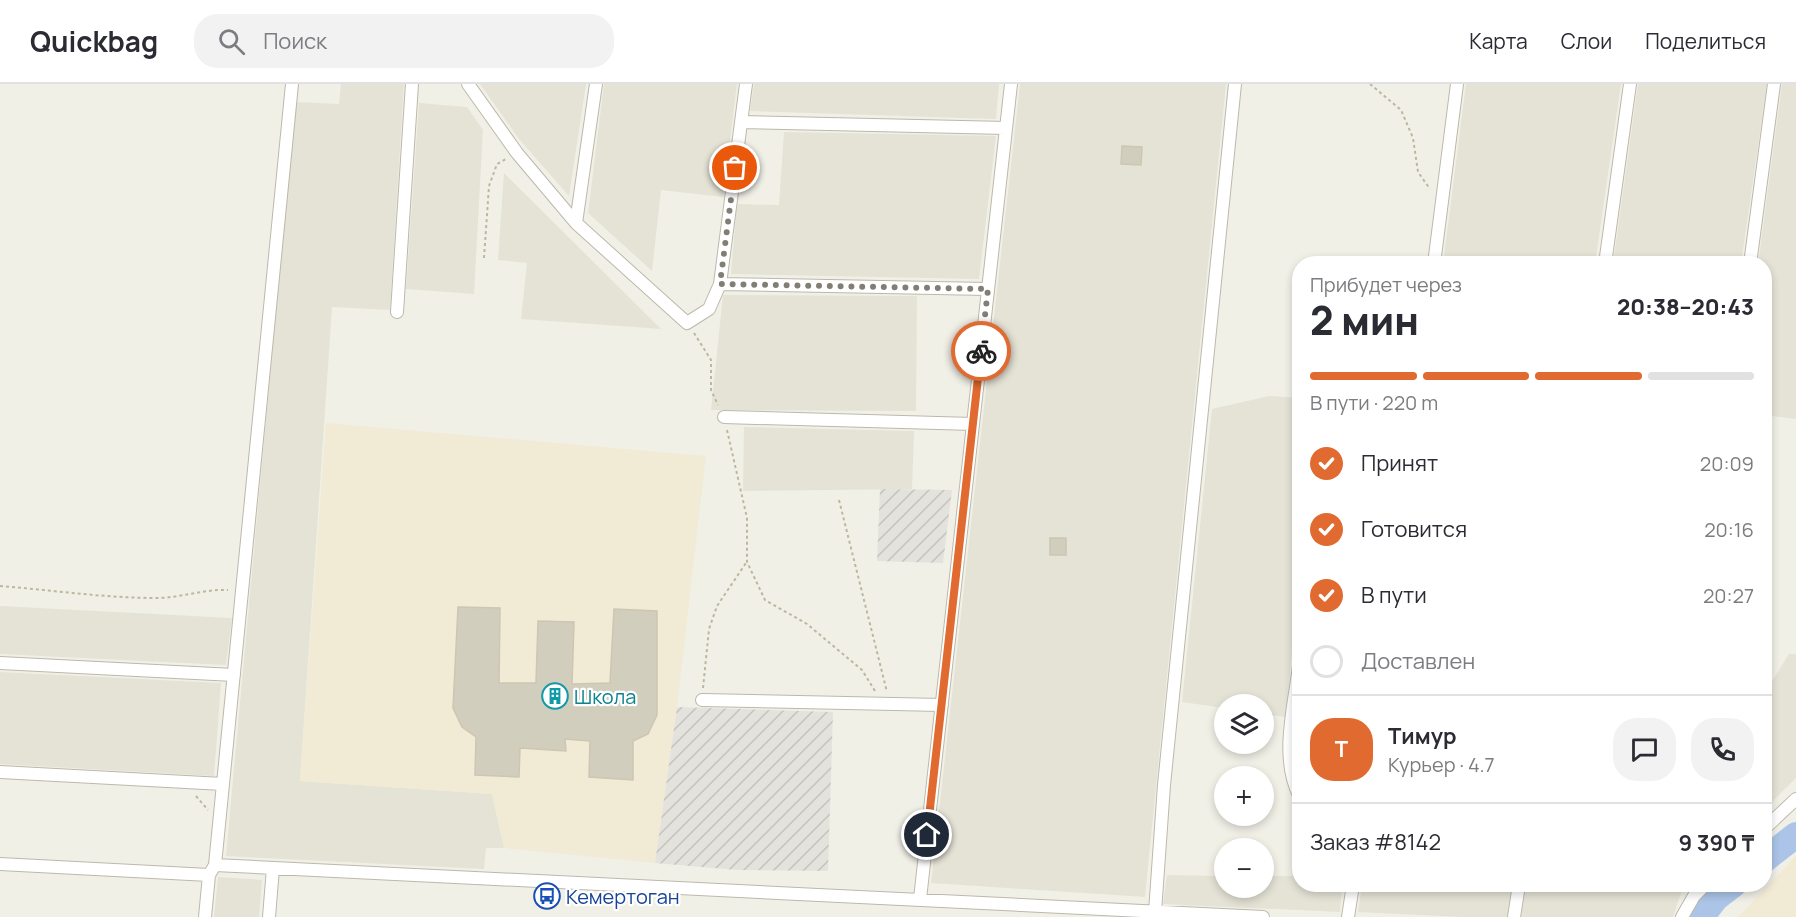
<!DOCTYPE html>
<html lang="ru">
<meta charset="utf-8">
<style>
:root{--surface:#fff;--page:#f2f2f3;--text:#2b2b33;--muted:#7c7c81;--line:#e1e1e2;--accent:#e06a30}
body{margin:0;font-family:Manrope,sans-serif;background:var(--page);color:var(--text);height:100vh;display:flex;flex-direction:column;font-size:22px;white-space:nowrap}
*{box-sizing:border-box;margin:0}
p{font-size:20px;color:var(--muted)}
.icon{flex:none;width:33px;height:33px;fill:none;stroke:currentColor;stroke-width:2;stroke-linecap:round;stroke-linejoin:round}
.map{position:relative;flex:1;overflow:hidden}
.details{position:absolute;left:1292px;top:172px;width:480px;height:636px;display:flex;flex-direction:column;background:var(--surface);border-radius:24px;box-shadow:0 3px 9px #0003}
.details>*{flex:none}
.buttons{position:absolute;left:1214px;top:610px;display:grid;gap:12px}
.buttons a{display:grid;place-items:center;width:60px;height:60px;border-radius:50%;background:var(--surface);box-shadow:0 3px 9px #0003;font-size:30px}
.pin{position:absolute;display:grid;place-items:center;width:51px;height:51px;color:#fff;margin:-26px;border:3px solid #fff;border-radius:50%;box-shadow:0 2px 6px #0007}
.courier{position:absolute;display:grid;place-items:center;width:60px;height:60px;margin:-30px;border:4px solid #e06a30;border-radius:50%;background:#fff;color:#222;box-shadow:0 2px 8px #0007}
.headline em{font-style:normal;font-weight:800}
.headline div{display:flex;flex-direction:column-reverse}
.headline{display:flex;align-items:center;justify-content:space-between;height:102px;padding:0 18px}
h1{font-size:39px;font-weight:800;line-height:45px}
.bar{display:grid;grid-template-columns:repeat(4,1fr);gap:9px 6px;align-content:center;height:72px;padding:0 18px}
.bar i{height:8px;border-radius:4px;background:var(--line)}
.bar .current{background:var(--accent)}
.bar p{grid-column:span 4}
.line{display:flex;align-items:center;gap:15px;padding:0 18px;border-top:2px solid var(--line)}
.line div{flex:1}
.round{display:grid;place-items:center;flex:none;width:63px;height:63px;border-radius:24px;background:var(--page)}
ol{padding:0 18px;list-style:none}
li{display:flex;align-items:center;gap:18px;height:66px}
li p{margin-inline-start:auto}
li .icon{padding:6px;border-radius:50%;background:var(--accent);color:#fff;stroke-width:4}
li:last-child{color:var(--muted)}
li i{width:33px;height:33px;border:3px solid var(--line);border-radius:50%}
header{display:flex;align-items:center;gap:36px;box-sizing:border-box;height:84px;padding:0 30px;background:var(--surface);border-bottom:2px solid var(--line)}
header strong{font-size:28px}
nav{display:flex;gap:33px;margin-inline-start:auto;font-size:21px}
.search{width:420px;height:54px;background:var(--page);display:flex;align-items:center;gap:15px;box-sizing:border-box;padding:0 21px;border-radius:24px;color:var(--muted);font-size:22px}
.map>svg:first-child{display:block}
.residential{fill:#e5e3d6}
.commercial{fill:#f1ead5}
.industrial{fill:url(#industrial-furrows)}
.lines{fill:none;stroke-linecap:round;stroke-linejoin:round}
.river{stroke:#abc4e7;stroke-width:26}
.building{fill:#d2cebe;stroke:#ccc6b2;stroke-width:1.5}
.street-casing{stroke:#bcb9ab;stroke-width:14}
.path{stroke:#bcb79e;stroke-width:2;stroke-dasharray:3 3;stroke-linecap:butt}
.street{stroke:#fff;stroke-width:12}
.done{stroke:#817e75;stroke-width:6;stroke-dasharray:0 10.8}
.route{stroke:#e06a30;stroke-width:8}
.labels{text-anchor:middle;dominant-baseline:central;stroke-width:4.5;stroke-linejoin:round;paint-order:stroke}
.culture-label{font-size:20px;fill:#0d838f;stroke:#fff;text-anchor:start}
.transit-label{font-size:20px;fill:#164399;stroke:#fff;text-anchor:start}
</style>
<header>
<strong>Quickbag</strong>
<div class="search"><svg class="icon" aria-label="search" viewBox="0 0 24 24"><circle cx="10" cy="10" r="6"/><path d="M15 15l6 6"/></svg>Поиск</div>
<nav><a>Карта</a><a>Слои</a><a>Поделиться</a></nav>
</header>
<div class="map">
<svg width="1796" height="833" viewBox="0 0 1796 833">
<defs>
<pattern id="industrial-furrows" width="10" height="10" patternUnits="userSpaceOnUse" patternTransform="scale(1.5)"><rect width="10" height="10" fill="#e4e2dc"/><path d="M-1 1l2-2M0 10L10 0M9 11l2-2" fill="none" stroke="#c5c3bd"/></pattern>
</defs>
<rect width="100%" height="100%" fill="#f1f0e7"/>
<path class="residential" d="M341,0h63l-14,226 -58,-3 -32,474 192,13 12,54h-18l-2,21 -258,-13 69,-754 44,2z
M480,0h106l-17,112 -50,-57z
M604,0h133l-14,113 -62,-7 -9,81 -64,-58z
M754,0h245l-3,35 -246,-8z
M1020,0h206l-81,813 -214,-14z
M1466,0h155l-26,180h-152z
M1638,0h129l-26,180h-128z
M1782,0h14v335l-32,-4v-151h-6z
M419,19l48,4 16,23 -9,164 -68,-5z
M784,48l212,4 -17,143 -248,-5 6,-70 42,1z
M504,89l157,156 -140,-10 6,-56 -29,-3z
M723,211l194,1 -1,115 -205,-1z
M1269,312l30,2v176l-13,143 -23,-3v-9h-39v3l-42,-6 30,-293z
M744,343l170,4 -2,58 -169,2z
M0,522l232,12 -6,47 -226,-11z
M1789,570h7v124l-32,32v-116z
M0,588l221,11 -7,93 -214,-12z
M1167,791l57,1v12h39v-12h36v9h43l-2,27 -177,-8z
M218,793l44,3 -3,37h-45z
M1362,801h151l-4,32h-47l-104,-5z
M1525,801l60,2 103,-2 -7,8 -8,24h-152z"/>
<path class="commercial" d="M326,339l380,33 -29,251 -22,156 -151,-15 -12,-54 -192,-13z
M1796,772v61h-58z"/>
<path class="industrial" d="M880,405l72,1 -9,73 -66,-2z
M677,623l156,5 -5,159 -91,-1 -82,-7z"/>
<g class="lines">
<path class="river" d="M1764,776l32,-25
M1701,833l15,-19 17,-13"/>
</g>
<path class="building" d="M1122,62l20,1 -1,18 -20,-1z
M1050,454h16v17h-16z
M458,523l42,1 -1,75h37l2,-62 36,1 -2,62 38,-1 4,-74 43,2v104l-9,19 -15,7v39l-44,-3 1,-36 -25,-2 1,12 -46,-3 -1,29 -44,-2 1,-38 -14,-10 -9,-19z"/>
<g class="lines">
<g class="street-casing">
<path id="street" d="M468,0l49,69 59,70 111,100 22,-14 11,-25 26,-200
M741,38l265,6
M576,139l20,-139
M1434,180l23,-180
M1605,180l25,-180
M1750,180l24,-180
M720,200l268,5
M397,228l15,-228
M724,333l249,7
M0,579l234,12
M1299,582c-5,41 -19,91 0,129
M702,616l240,5
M0,688l223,12
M1764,745l32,-30
M0,780l209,11
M215,781l1048,52
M920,815l91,-815
M1155,828l9,-127 71,-701
M205,833l4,-42 6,-10 77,-781
M269,833l4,-49
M1348,833l5,-32
M1514,833l5,-32
M1682,833l12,-21 11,-11"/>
</g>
<path class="path" d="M1370,0l31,26 12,28 5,34 12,17
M484,174l5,-72 8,-22 9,-5
M694,249l17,27v30l7,15
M727,346l20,88v44l18,38 42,24 55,46 13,21
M839,416l48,192
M0,502c52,4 103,12 156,12 24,0 47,-9 72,-8
M703,604l6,-59 8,-23 29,-43
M196,712l12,14"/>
<use href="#street" class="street"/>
</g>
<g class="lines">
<path class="done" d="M735,84l-15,116 268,5 -7,62"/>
<path class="route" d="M927,751l54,-484"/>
</g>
<defs>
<g id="building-ring" transform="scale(1.35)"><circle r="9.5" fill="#fff" stroke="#0f9aa8" stroke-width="1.5"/><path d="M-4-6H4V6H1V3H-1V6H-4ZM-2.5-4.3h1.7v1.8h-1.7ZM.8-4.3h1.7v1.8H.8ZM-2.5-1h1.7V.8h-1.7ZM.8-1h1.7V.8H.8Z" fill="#0f9aa8"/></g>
<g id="bus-ring" transform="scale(1.35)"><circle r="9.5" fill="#fff" stroke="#1a4fb4" stroke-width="1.5"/><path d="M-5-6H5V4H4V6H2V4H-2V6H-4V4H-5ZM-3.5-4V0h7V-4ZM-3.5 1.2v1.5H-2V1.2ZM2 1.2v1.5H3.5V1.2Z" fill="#1a4fb4"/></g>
</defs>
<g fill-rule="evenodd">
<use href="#building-ring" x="555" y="612"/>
<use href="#bus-ring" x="547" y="812"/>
</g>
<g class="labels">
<g class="culture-label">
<text x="574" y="612">Школа</text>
</g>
<g class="transit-label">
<text x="566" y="812">Кемертоган</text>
</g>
</g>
</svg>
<div class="buttons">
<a><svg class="icon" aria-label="layers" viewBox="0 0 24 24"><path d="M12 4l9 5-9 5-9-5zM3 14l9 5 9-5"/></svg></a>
<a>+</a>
<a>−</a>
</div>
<div class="pin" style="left:735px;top:84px;background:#ea580c"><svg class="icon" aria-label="bag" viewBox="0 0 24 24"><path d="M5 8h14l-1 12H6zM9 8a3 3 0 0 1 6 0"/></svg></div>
<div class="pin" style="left:927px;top:751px;background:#1f2937"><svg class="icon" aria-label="home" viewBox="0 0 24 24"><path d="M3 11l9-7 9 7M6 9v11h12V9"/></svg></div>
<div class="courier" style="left:981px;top:267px"><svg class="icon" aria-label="bike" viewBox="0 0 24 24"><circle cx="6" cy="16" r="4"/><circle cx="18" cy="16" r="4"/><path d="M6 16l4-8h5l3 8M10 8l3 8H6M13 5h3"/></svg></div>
<section class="details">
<div class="headline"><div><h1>2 мин</h1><p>Прибудет через</p></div><em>20:38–20:43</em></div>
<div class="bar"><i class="current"></i><i class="current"></i><i class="current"></i><i></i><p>В пути · 220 m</p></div>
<ol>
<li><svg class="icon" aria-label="check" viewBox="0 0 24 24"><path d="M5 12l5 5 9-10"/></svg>Принят<p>20:09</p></li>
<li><svg class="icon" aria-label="check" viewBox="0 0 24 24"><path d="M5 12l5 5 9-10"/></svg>Готовится<p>20:16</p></li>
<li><svg class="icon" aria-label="check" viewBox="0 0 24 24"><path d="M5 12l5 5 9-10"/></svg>В пути<p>20:27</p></li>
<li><i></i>Доставлен</li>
</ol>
<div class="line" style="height:108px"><b class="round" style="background:var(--accent);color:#fff">Т</b><div><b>Тимур</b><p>Курьер · 4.7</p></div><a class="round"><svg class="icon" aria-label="chat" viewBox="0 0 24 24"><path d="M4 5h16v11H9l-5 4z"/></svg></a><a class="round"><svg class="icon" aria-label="phone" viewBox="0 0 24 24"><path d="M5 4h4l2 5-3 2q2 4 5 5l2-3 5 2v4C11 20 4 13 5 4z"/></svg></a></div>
<div class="line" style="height:78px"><div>Заказ #8142</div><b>9 390 ₸</b></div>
</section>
</div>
